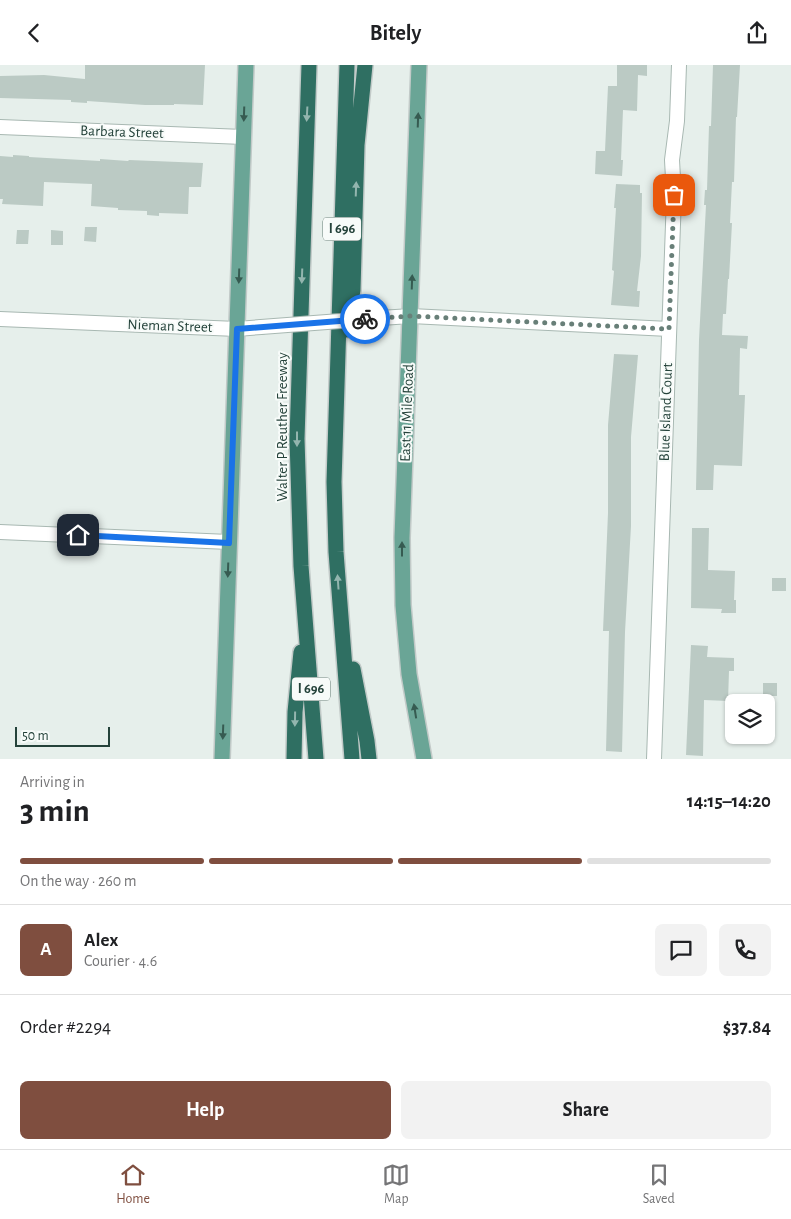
<!DOCTYPE html>
<meta charset="utf-8">
<style>
:root{--surface:#fff;--page:#f2f2f2;--text:#202124;--muted:#757577;--line:#e0e0e0;--accent:#7f4e3f}
body{margin:0;font-family:"Alegreya Sans",sans-serif;background:var(--page);color:var(--text);height:100vh;display:flex;flex-direction:column;font-size:19px;white-space:nowrap}
*{box-sizing:border-box;margin:0}
p{font-size:16px;color:var(--muted)}
.icon{flex:none;width:28px;height:28px;fill:none;stroke:currentColor;stroke-width:2;stroke-linecap:round;stroke-linejoin:round}
.map{position:relative;height:694px;overflow:hidden}
.details{display:flex;flex-direction:column;background:var(--surface);flex:1}
.details>*{flex:none}
.tools{position:absolute;left:725px;top:629px;display:grid;gap:10px}
.tools a{display:grid;place-items:center;width:50px;height:50px;border-radius:8px;background:var(--surface);box-shadow:0 1px 4px #0004;font-size:25px}
.scale{position:absolute;left:15px;bottom:12px;width:95px;box-sizing:border-box;padding-left:5px;border:2px solid #24423a;border-top:0;font-size:14px;line-height:18px;white-space:nowrap;color:#24423a;-webkit-text-stroke:4px #f7fbf9;paint-order:stroke}
.pin{position:absolute;display:grid;place-items:center;width:42px;height:42px;color:#fff;margin:-21px;border-radius:10px;box-shadow:0 2px 8px #0006}
.courier{position:absolute;display:grid;place-items:center;width:50px;height:50px;margin:-25px;border:4px solid #1a73e8;border-radius:50%;background:#fff;color:#222;box-shadow:0 1px 6px #0007}
.summary em{font-style:normal;font-weight:700}
.summary div{display:flex;flex-direction:column-reverse}
.summary{display:flex;align-items:center;justify-content:space-between;height:85px;padding:0 20px}
h1{font-size:32px;font-weight:700;line-height:38px}
.bar{display:grid;grid-template-columns:repeat(4,1fr);gap:8px 5px;align-content:center;height:60px;padding:0 20px}
.bar i{height:6px;border-radius:4px;background:var(--line)}
.bar .active{background:var(--accent)}
.bar p{grid-column:span 4}
.line{display:flex;align-items:center;gap:12px;padding:0 20px;border-top:1px solid var(--line)}
.line div{flex:1}
.round{display:grid;place-items:center;flex:none;width:52px;height:52px;border-radius:8px;background:var(--page)}
.button{display:flex;gap:10px;margin-top:auto;padding:10px 20px}
.button a{flex:1;height:58px;border-radius:8px;background:var(--accent);color:#fff;font-size:20px;font-weight:700;line-height:58px;text-align:center}
.button a+a{background:var(--page);color:var(--text)}
header{display:flex;justify-content:space-between;align-items:center;height:65px;padding:0 20px;background:var(--surface);font-size:22px;font-weight:700}
.menu{display:flex;justify-content:space-around;align-items:center;height:70px;border-top:1px solid var(--line);background:var(--surface);font-size:14px;color:var(--muted)}
.menu a{display:grid;justify-items:center;gap:2px}
.menu .active{color:var(--accent)}
.map>svg:first-child{display:block}
.building{fill:#bbcac4}
.lines{fill:none;stroke-linecap:round;stroke-linejoin:round}
.minor-casing{stroke:#a8b8b2;stroke-width:16}
.major-casing{stroke:#c2cac8;stroke-width:18}
.highway-casing{stroke:#c2cac8;stroke-width:18}
.minor{stroke:#fff;stroke-width:14}
.major{stroke:#6aa596;stroke-width:15}
.highway{stroke:#2f6f62;stroke-width:15}
.minor-bridge-casing{stroke:#a8b8b2;stroke-width:16;stroke-linecap:butt}
.minor-bridge{stroke:#fff;stroke-width:14}
.oneway{fill:#365b51}
.oneway2{fill:#93b5ae}
.done{stroke:#687f78;stroke-width:5;stroke-dasharray:0 9}
.route{stroke:#1a73e8;stroke-width:6}
.labels{text-anchor:middle;dominant-baseline:central;stroke-width:4;stroke-linejoin:round;paint-order:stroke}
.shield{fill:#f7fbf9;stroke:#637a73;stroke-width:1}
.shield-label{font-size:14px;font-weight:bold;fill:#24423a}
.street-label{font-size:15px;fill:#24423a;stroke:#f7fbf9}
</style>
<header><svg class="icon" aria-label="back" viewBox="0 0 24 24"><path d="M15 5l-7 7 7 7"/></svg>Bitely<svg class="icon" aria-label="share" viewBox="0 0 24 24"><path d="M12 15V3M7 8l5-5 5 5M5 13v7h14v-7"/></svg></header>
<div class="map">
<svg width="791" height="694" viewBox="0 0 791 694">
<rect width="100%" height="100%" fill="#e6efeb"/>
<path class="building" d="M85,0h120l-2,40 -29,-1v1h-29l-58,-4v2l-16,-1v-2l-71,-2v-22l44,-1 41,4z
M617,0h30v11l-9,-1 -1,36 -14,-1 -2,50h2l-1,16 -27,-2 1,-23h9l3,-65h9z
M713,0h27l-3,52h-1l-2,65h-2l-2,41h2l-3,56h-1l-2,35h-3l-1,21 26,1 -1,13 -7,-1 -1,47h6l-3,71 -28,-1 -1,25h-17l3,-150 7,-135h-2l1,-15h2l2,-64h2z
M13,90l16,1v1l71,4v-2l28,2 1,-1 74,3 -2,24h-12l-1,27 -29,-1v3l-12,-1v-4l-29,-1v-2l-27,-2 1,-22 -48,-2 -1,24 -41,-2 1,-5h-3v-43l13,1z
M616,119l24,1v8h2l-1,63 -4,35h3l-1,16 -28,-2 3,-34 -2,-1 4,-62h-2z
M85,162h12l-1,15 -12,-1z
M17,165h12l-1,14h-12z
M51,165l12,1v14h-12z
M614,289l24,1 -7,82v89l-6,106 -3,120 -16,-1 3,-120h-6l5,-118v-88z
M692,463h17l-1,42 27,1 -1,29h2v13h-15l1,-4 -31,-1z
M772,513h14v13h-14z
M691,580l17,1 -1,11 27,1v13h-5l-1,30 -24,-1 -1,56 -17,-1z
M763,618h14v13h-14z"/>
<g class="lines">
<g class="minor-casing">
<path id="minor" d="M0,62l243,10
M380,253l31,-2 258,13
M0,254l237,10 24,-2
M0,467l229,10
M654,694l20,-563 -2,-36 5,-39 2,-56"/>
</g>
<g class="major-casing">
<path id="major" d="M419,0l-17,473 1,67 6,69 15,85
M222,694l24,-694"/>
</g>
<g class="highway-casing">
<path id="highway" d="M309,0l-12,374 4,127 15,193
M347,0l-13,417 2,70 16,207
M346,265l7,-40 4,-145 8,-80
M353,604l14,72 2,18
M294,694l1,-47 6,-60"/>
</g>
<use href="#minor" class="minor"/>
<use href="#major" class="major"/>
<use href="#highway" class="highway"/>
<g class="minor-bridge-casing">
<path id="minor-bridge" d="M261,262l119,-9"/>
</g>
<use href="#minor-bridge" class="minor-bridge"/>
</g>
<defs><path id="oneway-solid" d="M-6-.8H1V-3.2L6.5 0L1 3.2V.8H-6Z" transform="scale(1.25)"/></defs>
<g class="oneway">
<use href="#oneway-solid" transform="translate(244 49) rotate(92)"/>
<use href="#oneway-solid" transform="translate(418 55) rotate(-88)"/>
<use href="#oneway-solid" transform="translate(239 211) rotate(92)"/>
<use href="#oneway-solid" transform="translate(412 217) rotate(-88)"/>
<use href="#oneway-solid" transform="translate(402 484) rotate(-90)"/>
<use href="#oneway-solid" transform="translate(228 505) rotate(92)"/>
<use href="#oneway-solid" transform="translate(415 646) rotate(-99)"/>
<use href="#oneway-solid" transform="translate(223 667) rotate(92)"/>
</g>
<g class="oneway2">
<use href="#oneway-solid" transform="translate(307 49) rotate(93)"/>
<use href="#oneway-solid" transform="translate(356 124) rotate(-88)"/>
<use href="#oneway-solid" transform="translate(302 211) rotate(92)"/>
<use href="#oneway-solid" transform="translate(297 374) rotate(90)"/>
<use href="#oneway-solid" transform="translate(338 517) rotate(-94)"/>
<use href="#oneway-solid" transform="translate(295 654) rotate(91)"/>
</g>
<g class="lines">
<path class="done" d="M365,254l46,-3 258,13 5,-134"/>
<path class="route" d="M78,470l151,8 8,-214 128,-10"/>
</g>
<g class="labels">
<g class="shield">
<rect x="323" y="152.5" width="38" height="23" rx="4"/>
<rect x="292" y="612.5" width="38" height="23" rx="4"/>
</g>
<g class="shield-label">
<text x="342" y="164">I 696</text>
<text x="311" y="624">I 696</text>
</g>
<g class="street-label">
<text transform="translate(122 67) rotate(2)">Barbara Street</text>
<text transform="translate(170 261) rotate(2)">Nieman Street</text>
<text transform="translate(666 347) rotate(-88)">Blue Island Court</text>
<text transform="translate(407 348) rotate(-88)">East 11 Mile Road</text>
<text transform="translate(282 362) rotate(-90)">Walter P Reuther Freeway</text>
</g>
</g>
</svg>
<div class="tools">
<a><svg class="icon" aria-label="layers" viewBox="0 0 24 24"><path d="M12 4l9 5-9 5-9-5zM3 14l9 5 9-5"/></svg></a>
</div>
<div class="scale">50 m</div>
<div class="pin" style="left:674px;top:130px;background:#ea580c"><svg class="icon" aria-label="bag" viewBox="0 0 24 24"><path d="M5 8h14l-1 12H6zM9 8a3 3 0 0 1 6 0"/></svg></div>
<div class="pin" style="left:78px;top:470px;background:#1f2937"><svg class="icon" aria-label="home" viewBox="0 0 24 24"><path d="M3 11l9-7 9 7M6 9v11h12V9"/></svg></div>
<div class="courier" style="left:365px;top:254px"><svg class="icon" aria-label="bike" viewBox="0 0 24 24"><circle cx="6" cy="16" r="4"/><circle cx="18" cy="16" r="4"/><path d="M6 16l4-8h5l3 8M10 8l3 8H6M13 5h3"/></svg></div>
</div>
<section class="details">
<div class="summary"><div><h1>3 min</h1><p>Arriving in</p></div><em>14:15–14:20</em></div>
<div class="bar"><i class="active"></i><i class="active"></i><i class="active"></i><i></i><p>On the way · 260 m</p></div>
<div class="line" style="height:90px"><b class="round" style="background:var(--accent);color:#fff">A</b><div><b>Alex</b><p>Courier · 4.6</p></div><a class="round"><svg class="icon" aria-label="chat" viewBox="0 0 24 24"><path d="M4 5h16v11H9l-5 4z"/></svg></a><a class="round"><svg class="icon" aria-label="phone" viewBox="0 0 24 24"><path d="M5 4h4l2 5-3 2q2 4 5 5l2-3 5 2v4C11 20 4 13 5 4z"/></svg></a></div>
<div class="line" style="height:65px"><div>Order #2294</div><b>$37.84</b></div>
<div class="button"><a>Help</a><a>Share</a></div>
</section>
<nav class="menu">
<a class="active"><svg class="icon" aria-label="home" viewBox="0 0 24 24"><path d="M3 11l9-7 9 7M6 9v11h12V9"/></svg>Home</a>
<a><svg class="icon" aria-label="map" viewBox="0 0 24 24"><path d="M3 6l6-2 6 2 6-2v14l-6 2-6-2-6 2zM9 4v14M15 6v14"/></svg>Map</a>
<a><svg class="icon" aria-label="saved" viewBox="0 0 24 24"><path d="M7 4h10v16l-5-4-5 4z"/></svg>Saved</a>
</nav>
